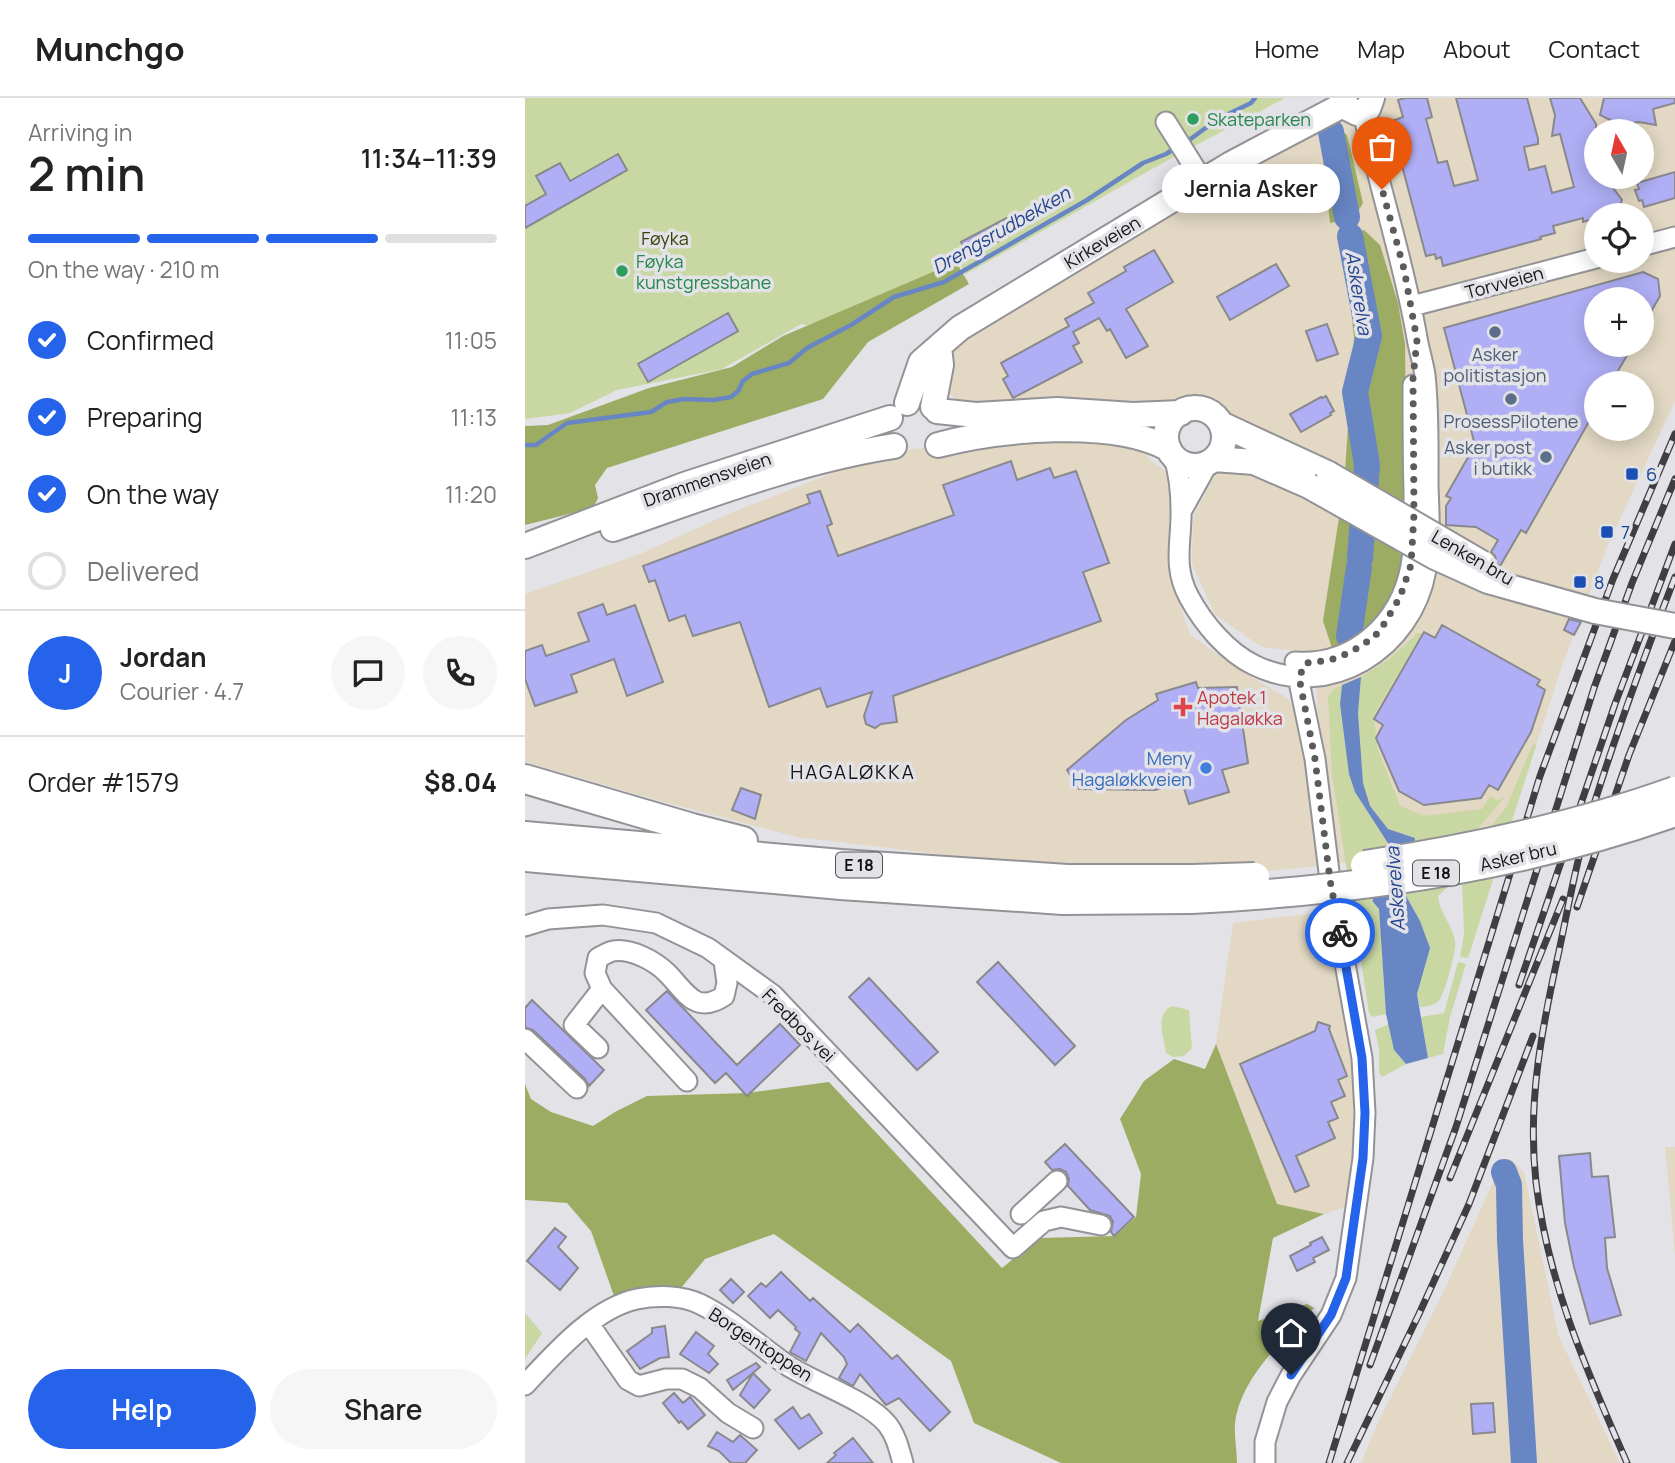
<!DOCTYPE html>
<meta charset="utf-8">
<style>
:root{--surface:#fff;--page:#f6f6f6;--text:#222;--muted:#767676;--line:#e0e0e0;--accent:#2563eb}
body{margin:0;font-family:Manrope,sans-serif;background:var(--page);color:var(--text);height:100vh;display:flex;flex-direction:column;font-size:26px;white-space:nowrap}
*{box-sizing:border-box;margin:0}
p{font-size:23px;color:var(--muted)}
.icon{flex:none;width:38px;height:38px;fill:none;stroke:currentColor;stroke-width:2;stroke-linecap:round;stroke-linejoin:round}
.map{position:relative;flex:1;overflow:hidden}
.details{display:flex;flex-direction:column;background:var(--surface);width:525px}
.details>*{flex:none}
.needle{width:46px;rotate:351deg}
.fabs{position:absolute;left:1059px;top:21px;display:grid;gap:14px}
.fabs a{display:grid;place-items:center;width:70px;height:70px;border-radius:50%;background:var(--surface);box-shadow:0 4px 18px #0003;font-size:35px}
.pin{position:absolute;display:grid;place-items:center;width:60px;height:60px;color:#fff;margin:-72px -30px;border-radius:50% 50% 50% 0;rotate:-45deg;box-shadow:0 0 7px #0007}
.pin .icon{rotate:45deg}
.courier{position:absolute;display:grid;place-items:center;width:70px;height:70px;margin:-35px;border:5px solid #2563eb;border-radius:50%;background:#fff;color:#222;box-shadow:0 2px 9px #0007}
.bubble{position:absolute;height:49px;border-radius:24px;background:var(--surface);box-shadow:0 4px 18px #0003;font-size:23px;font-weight:600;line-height:49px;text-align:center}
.summary em{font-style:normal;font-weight:600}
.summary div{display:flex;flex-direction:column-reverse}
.summary{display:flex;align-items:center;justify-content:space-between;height:119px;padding:0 28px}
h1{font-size:46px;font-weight:600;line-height:52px}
.bar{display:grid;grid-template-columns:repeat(4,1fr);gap:10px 7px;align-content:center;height:84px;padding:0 28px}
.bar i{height:9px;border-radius:5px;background:var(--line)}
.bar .current{background:var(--accent)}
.bar p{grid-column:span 4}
.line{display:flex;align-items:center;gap:18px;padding:0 28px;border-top:2px solid var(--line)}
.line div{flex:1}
.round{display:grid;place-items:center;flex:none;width:74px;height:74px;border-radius:37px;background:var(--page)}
ol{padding:0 28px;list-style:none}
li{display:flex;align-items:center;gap:21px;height:77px}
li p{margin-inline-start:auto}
li .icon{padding:7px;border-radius:50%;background:var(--accent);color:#fff;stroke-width:4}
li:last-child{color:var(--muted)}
li i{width:38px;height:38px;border:4px solid var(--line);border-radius:50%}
.button{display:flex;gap:14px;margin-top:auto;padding:14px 28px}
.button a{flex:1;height:80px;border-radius:42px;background:var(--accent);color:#fff;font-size:28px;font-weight:600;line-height:80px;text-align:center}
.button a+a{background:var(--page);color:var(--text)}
header{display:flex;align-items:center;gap:42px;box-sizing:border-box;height:98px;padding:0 35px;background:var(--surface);border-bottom:2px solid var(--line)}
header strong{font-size:33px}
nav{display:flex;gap:38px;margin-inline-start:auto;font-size:24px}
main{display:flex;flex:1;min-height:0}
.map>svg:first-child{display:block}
.commercial{fill:#e2d8c3;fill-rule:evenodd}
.green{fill:#c9d7a2}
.forest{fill:#9cad63}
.water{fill:#6886c4}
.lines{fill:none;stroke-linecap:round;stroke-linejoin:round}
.stream{stroke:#6886c4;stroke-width:4.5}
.river{stroke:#6886c4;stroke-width:26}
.building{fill:#b0aff6;stroke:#89898d;stroke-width:2}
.minor-casing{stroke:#939397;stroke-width:23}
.major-casing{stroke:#939397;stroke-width:28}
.highway-casing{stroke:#939397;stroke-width:32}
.minor{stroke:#fff;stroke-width:19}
.major{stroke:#fff;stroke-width:24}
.highway{stroke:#fff;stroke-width:28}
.rail-casing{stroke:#3f3f42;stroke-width:7}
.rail{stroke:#e2e2e7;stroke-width:4.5;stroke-dasharray:13;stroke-linecap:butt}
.major-bridge-casing{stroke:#939397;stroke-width:28;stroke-linecap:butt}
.highway-bridge-casing{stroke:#939397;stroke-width:32;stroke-linecap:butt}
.major-bridge{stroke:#fff;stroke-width:24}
.highway-bridge{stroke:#fff;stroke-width:28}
.done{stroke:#5b5b5e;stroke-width:7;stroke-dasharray:0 12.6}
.route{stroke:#2563eb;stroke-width:9}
.leisure-dot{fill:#2e9e5b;stroke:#e2e2e7;stroke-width:2.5}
.service-dot{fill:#5c6f8a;stroke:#e2e2e7;stroke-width:2.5}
.transit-dot{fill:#1a4fb4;stroke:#e2e2e7;stroke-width:2.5}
.health-dot{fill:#e0444e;stroke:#e2e2e7;stroke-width:2.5}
.shop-dot{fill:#3f7fe0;stroke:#e2e2e7;stroke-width:2.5}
.labels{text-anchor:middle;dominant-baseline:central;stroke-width:7;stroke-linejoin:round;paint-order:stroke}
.shield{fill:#e2e2e7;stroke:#515154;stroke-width:2}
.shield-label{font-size:16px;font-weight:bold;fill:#131315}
.leisure-label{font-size:18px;fill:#27864d;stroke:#e2e2e7;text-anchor:start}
.park-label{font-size:18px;fill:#374208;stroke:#e2e2e7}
.street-label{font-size:18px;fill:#131315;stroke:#e2e2e7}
.service-label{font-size:18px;fill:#4e5e75;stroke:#e2e2e7}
.transit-label{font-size:18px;fill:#164399;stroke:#e2e2e7;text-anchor:start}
.health-label{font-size:18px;fill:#be3a42;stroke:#e2e2e7;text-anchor:start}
.shop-label{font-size:18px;fill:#366cbe;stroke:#e2e2e7;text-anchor:end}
.water-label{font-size:19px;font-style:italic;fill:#254490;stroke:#e2e2e7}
.neighbourhood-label{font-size:19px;letter-spacing:2px;fill:#131315;stroke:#e2e2e7}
</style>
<header>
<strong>Munchgo</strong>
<nav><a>Home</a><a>Map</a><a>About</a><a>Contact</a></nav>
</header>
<main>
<section class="details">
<div class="summary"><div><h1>2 min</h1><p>Arriving in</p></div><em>11:34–11:39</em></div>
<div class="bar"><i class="current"></i><i class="current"></i><i class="current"></i><i></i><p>On the way · 210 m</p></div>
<ol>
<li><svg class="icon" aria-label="check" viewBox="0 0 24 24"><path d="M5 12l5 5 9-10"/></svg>Confirmed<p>11:05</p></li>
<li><svg class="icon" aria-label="check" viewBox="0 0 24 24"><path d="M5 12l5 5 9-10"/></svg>Preparing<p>11:13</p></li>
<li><svg class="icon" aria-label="check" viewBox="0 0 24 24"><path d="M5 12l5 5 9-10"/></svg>On the way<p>11:20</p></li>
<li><i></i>Delivered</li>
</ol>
<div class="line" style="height:126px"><b class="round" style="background:var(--accent);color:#fff">J</b><div><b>Jordan</b><p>Courier · 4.7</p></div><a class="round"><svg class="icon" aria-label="chat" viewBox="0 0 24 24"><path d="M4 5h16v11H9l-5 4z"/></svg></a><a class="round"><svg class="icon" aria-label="phone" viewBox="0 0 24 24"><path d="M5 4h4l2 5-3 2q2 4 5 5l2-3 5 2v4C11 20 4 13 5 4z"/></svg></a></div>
<div class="line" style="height:91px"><div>Order #1579</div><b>$8.04</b></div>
<div class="button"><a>Help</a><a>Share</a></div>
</section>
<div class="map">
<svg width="1150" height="1365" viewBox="0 0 1150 1365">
<rect width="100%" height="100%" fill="#e2e2e7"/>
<path class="commercial" d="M814,0h336v303l-68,146 -45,119 -53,162 -77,19 -101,18 -13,-120 -2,-92 -54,-6 -47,-32 -23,-51 1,-47 29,-57 6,-39 -20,-15 -26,-4 -219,5 -19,-20 -6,-26 31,-37zM1071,33h45v46h-45zM1071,117h45v46h-45zM1071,201h45v46h-45zM1071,285h45v46h-45z
M531,332l85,13 7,15 19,14 4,37 -4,55 23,71 60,41 39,23 27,46 11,120 -96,10 -168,-6 -266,-32 -133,-35 -139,-40v-168l115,-40 93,-42 151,-59z
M807,813l25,150 3,66 -9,78 -27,9 -47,-10 -61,-160 17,-121z
M1140,1049h10v108z
M981,1061l6,1 12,13 35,164 61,126h-259l18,-43 63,-125 60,-133z"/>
<path class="green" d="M0,0h760l-117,62 -202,114 -9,-14 -136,67 -20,-3 -79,45 -105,21 -47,23 -45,6z
M893,535h4l-48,82 3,32 23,59 24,10 58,-7 8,-13 9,5 3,-4 2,1 -28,33 -16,13 -9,40 -13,12c1,16 14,28 17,45 2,9 -10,50 -15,58 -4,7 -13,7 -20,8l-3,-13 3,-73 -15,-27 10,-56 -27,-9 -18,-23 -7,-23 -5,-70 3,-36 27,-17z
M817,587l-2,19 9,70 6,18 34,54 -16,56 6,7 7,105 -14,3 -3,-4 -37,-239 -4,-77 6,-8z
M1012,645l-69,215 -8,-1 4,-23 -2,-51 27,-54 18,-23 25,-60z
M933,864l8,2 -16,53 -7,37 -15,4 -7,-41 23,-4z
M647,908l17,4 3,38 -8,8 -11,1 -7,-4c-2,-16 -12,-39 6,-47z
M864,926l5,26 12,14 -24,13 -3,-5v-23l-4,-19z
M0,1215l17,20 -17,26z"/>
<path class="forest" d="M815,32l7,5 16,68 -9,15 -24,5 -9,-86 10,-5z
M839,132l16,15 18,58 7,41 2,161 -62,-34 9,-133 -5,-47 -12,-55z
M431,164l13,22 -101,58 -45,57 -216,69 -12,17 3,13 -5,10 -68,17v-99l23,-1 101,-37 83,-21 51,-31z
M815,413l64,36c-2,12 -3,26 -7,38 -8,31 -39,49 -65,63l-9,-27z
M691,946l61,160 47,10 -51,24 -15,83 49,-17 7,4c-31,32 -74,70 -79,116 -1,13 2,27 2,39h-176l-87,-40 -23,-62 -177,-127 -69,25 -24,29 -67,8 -23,-65 -24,-28 -42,-3v-116l6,15 20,13 42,14 22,-14 32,-16 100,-3 82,-11 173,186 37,-30 76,-2 21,-19 5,-43 -21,-55 24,-38 30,-22 31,10z"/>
<path class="water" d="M836,579l-3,36 5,70 7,23 18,23 27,9 -10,56 15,27 10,27 -13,46 11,64 -22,6 -12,-14 -8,-36 -7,-105 -6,-7 -4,-50 17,-2 3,-5 -34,-53 -6,-18 -9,-70 2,-19z"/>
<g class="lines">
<path class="stream" d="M660,45l33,-24 33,-16 4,-5
M0,347h11l31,-22 84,-11 16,-10 17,-3 29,1 18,-3 7,-6 5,-10 9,-7 37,-11 18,-15 44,-23 43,-28 50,-15 143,-82 56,-37 23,-9 11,-7"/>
<path class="river" d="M806,34l16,85
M825,138l19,100 -14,56 12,73 -7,93
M824,538l10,-69
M979,1074l5,13 1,55 14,223"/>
</g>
<path class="building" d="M880,0h22l5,19 -6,2 12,44 9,-2 7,25 24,-6 -22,-82h71l11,41v5l-14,3 5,23 16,-4 7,27 22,-6 -14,-53 -8,2 3,-21 -5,-17h30l16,26v53h9l17,23 -5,13 -21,2v3l-13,4v-4l-30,8 2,7 -15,4 1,2 -98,27 -2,-9 -5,2 -1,-5 -9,2 -34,-128 2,-1 -2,-6 11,-4 -5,-17z
M1079,0h71v5l-22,6 3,16 -17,-3 -19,3 -20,-10z
M93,56l9,16 -102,58v-22l21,-12 -10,-18 24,-13 10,18z
M1150,74v26l-31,9 -2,-7 -3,1 -4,-11 4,-1 -2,-6z
M491,115l8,14 -55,30 -8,-15z
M629,152l19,32 -47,27 22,37 -22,12 -16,-29 -3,2 -8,-13 -26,14 6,11 -6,3 9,16 -69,36 -10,-19 5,-3 -7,-13 68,-37 -4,-7 29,-16 -6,-10 38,-22 -2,-4z
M751,166l13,22 -59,34 -13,-23z
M1118,174l15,7 2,17 -19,33v-30h-45v46h37l-22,38h-15v26l-70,124 -5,-3 -21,36 -3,-2 -2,-8 -4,-4 7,-12 -22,-13 -30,-2v-19l5,-8 -5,-2 29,-51 -31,-117z
M203,215l10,18 -90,51 -10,-18z
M802,226l11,30 -21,7 -11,-30z
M801,298l8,15 -4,2 1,2 -30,17 -11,-18 31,-17 1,1z
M486,363l6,19 33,-12 4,10 22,-7 33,92 -26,9 18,49 -208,75 4,26 -16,2 -6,4 -9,-4 -2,-8 8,-24 -45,15 -7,-19 -51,19 -29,-85 -47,14 -8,-21 -16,6 -14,-41 -6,2 -6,-16 167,-63 -3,-8 13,-4 12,33 -5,2 11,30 116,-41 -11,-30z
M78,506l4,11 28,-10 28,77 -36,14 -13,-37 -43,16 6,17 -42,14 -10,-27v-28l17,-6 4,11 43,-15 -11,-28z
M1044,521l12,3 -7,13 -10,-5z
M917,527l98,55 -3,5 8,5 -14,42 -33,58 -9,-5 -8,13 -57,7 -25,-14 -23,-53 7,-13 -9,-6 50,-87 11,6z
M671,584l2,6 39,-1 11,76 -26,7 7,22 -40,12 -7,-22 -27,8 -76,-1 -12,-19 59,-50 32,-20 -2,-6z
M216,690l20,7 -6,24 -23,-9z
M473,864l77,84 -20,19 -78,-83z
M344,880l69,74 -21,18 -68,-73z
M142,893l70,74 43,-41 20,21 -53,51 -21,-23 -11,10 -69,-73z
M7,902l72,70 -15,16 -4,-7 -52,-49 -8,-3v-19z
M793,924l12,4 -1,3 18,47 -9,4 7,16 -14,6 7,16 -10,4 7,16 -39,18 13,30 -14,6 -55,-128 75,-33z
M540,1046l69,73 -20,19 -3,-4 2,-10 -3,-6 -20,-6 -22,-24 1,-7 -3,-7 -6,-3 -8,1 -7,-8z
M1065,1055l2,24 16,-1 7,61 -10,1 2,30 14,47 -31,9 -16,-57 -9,-44 -6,-67z
M30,1130l11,9 -8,10 20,21 -18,22 -33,-29z
M797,1139l7,13 -16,8 2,4 -18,9 -7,-15 21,-11 -1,-2z
M256,1174l29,29 3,-3 37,34 8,-8 34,35 5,-4 53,57 -20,19 -31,-33 -13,7 -26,-31 -7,12 -14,-8 8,-14 -3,-7 -23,-24 -15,28 -16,-9 10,-19 -5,-4 1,-2 -18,-17 -8,8 -22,-22 13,-13 5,4z
M206,1181l13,13 -11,11 -13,-13z
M140,1228l4,31 -9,1 -20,11 -13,-18 25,-18v-5z
M171,1234l18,14 -6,8 10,10 -9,9 -29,-19z
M231,1265l4,4 -27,23 -6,-10z
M228,1275l17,17 -16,18 -14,-13z
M149,1295l9,10 7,-6 15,18 -17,14 -7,-8 -2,2 -16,-20z
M968,1305l2,29 -22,2 -2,-30z
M268,1309l8,12 8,-5 13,19 -23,16 -24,-29z
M192,1334l16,10 7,-7 17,15 -12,13h-14l-12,-12 -11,-5z
M328,1340l20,25h-46l9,-8 -2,-2z"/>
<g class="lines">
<g class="minor-casing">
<path id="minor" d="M641,24l37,59
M1116,148l34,-9
M887,208l184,-48
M649,359c5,17 7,34 7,52 1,32 -9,57 8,88 14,26 38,55 65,68 75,37 158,-16 172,-95 5,-27 3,-57 2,-84 0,-37 1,-75 -3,-111 -2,-13 -6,-25 -8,-37 -13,-76 -38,-150 -54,-226
M657,412l26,-47
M770,564c59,4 105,-38 116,-96 4,-24 3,-50 3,-74 -1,-36 -1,-72 -1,-107
M0,828l23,-7 55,-4 53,8 52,25 65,47 240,253 31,-27 17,-4 40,8
M0,941l52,49
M73,950l-24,-23 28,-36
M162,983l-85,-92 -7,-16 3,-15c4,-2 10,-6 15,-7 18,-3 42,10 54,22 19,19 28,42 57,23l3,-13 -3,-22
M496,1116l36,-33
M64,1226l39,56 11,6 27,-7h16l18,9 28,25 25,15
M0,1287c29,-31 69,-77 112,-86 18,-4 45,-4 63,5 31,15 58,41 87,61 27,18 80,35 100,59 9,11 12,25 16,39
M740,1365v-21l12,-40 14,-27 40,-60 15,-37 17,-120 2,-45 -3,-55 -32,-178 -15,-121 -17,-82 8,-14"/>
</g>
<g class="major-casing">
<path id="major" d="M819,0l3,10 10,5 11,-4 4,-11
M382,305l14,-41 39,-34 271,-164 114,-60
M408,309l8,-42 -2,-18
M641 339a29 29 0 1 1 58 0a29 29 0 1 1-58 0Z
M412,313l39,4 81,-5 76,5 48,-2
M696,326l108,50
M413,347c61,-16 176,-27 231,4
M689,361l40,3 55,24
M88,431c92,-32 185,-68 281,-83
M0,448l159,-61 206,-67"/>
</g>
<g class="highway-casing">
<path id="highway" d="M0,681l167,49 51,13
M0,738l316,28 226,15h126
M0,759l316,28 222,15 128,-1"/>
</g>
<use href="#minor" class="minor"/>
<use href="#major" class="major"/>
<use href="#highway" class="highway"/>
<g class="rail-casing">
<path id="rail" d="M1052,809l52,-152 46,-114
M994,887l96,-281 60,-160
M925,1080l113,-279
M845,1267l86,-238 138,-439 38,-105 43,-104
M804,1365l211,-687 73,-197 62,-145
M822,1365l72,-149 50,-110 64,-168
M1102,1365c-40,-92 -79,-179 -91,-281 -9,-80 6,-154 23,-231 8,-38 15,-77 25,-114 26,-88 58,-175 91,-260"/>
</g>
<use href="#rail" class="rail"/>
<g class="major-bridge-casing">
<path id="major-bridge" d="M804,376l153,89
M784,388l126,71 53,24 107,30 80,15"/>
</g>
<g class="highway-bridge-casing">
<path id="highway-bridge" d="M840,767c105,-16 210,-38 310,-74
M668,781l62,-2
M666,801c164,-8 329,-32 484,-87"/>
</g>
<use href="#major-bridge" class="major-bridge"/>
<use href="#highway-bridge" class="highway-bridge"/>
</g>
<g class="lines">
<path class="done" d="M815,835l-10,-53 -15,-121 -16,-82 7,-14 24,-3 21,-8 22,-14 8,-9 19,-32 11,-32 3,-51 -1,-136 4,-38 -13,-71 -22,-80"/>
<path class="route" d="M766,1277l40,-60 15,-37 17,-120 2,-45 -3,-55 -22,-125"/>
</g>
<g class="leisure-dot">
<circle cx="668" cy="21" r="7"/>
<circle cx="97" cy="173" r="7"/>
</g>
<g class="service-dot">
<circle cx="970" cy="234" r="7"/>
<circle cx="986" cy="301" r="7"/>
<circle cx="1021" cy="359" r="7"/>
</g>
<g class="transit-dot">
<rect x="1100" y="369" width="14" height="14" rx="3.5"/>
<rect x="1075" y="427" width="14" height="14" rx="3.5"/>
<rect x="1048" y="477" width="14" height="14" rx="3.5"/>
</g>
<path class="health-dot" d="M654.5 598.5h7v7h7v7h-7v7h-7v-7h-7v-7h7z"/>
<circle class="shop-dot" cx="681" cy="670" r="7"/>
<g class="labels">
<g class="shield">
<rect x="311" y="754.5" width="46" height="25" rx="5"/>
<rect x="888" y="762.5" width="46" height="25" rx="5"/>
</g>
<g class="shield-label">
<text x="334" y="767">E 18</text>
<text x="911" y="775">E 18</text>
</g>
<g class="leisure-label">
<text x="682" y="21">Skateparken</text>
<text x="111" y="163">Føyka<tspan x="111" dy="21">kunstgressbane</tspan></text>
</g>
<g class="park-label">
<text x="140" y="140">Føyka</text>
</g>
<g class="street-label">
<text transform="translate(577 144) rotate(-31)">Kirkeveien</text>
<text transform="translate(979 184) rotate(-15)">Torvveien</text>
<text transform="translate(182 381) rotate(-19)">Drammensveien</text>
<text transform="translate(948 459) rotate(30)">Lenken bru</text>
<text transform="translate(993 758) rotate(-13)">Asker bru</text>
<text transform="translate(274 927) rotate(45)">Fredbos vei</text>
<text transform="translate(236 1246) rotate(33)">Borgentoppen</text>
</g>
<g class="service-label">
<text x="970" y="256">Asker<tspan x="970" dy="21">politistasjon</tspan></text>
<text x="986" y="323">ProsessPilotene</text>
<text x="1007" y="349" text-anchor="end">Asker post<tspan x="1007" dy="21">i butikk</tspan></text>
</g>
<g class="transit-label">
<text x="1121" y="376">6</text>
<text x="1096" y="434">7</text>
<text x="1069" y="484">8</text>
</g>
<g class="health-label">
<text x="672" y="599">Apotek 1<tspan x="672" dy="21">Hagaløkka</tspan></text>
</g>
<g class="shop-label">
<text x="667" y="660">Meny<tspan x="667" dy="21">Hagaløkkveien</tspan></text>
</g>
<g class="water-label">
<text transform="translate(476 132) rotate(-30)">Drengsrudbekken</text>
<text transform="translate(834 195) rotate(81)">Askerelva</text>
<text transform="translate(870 791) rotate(-94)">Askerelva</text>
</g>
<g class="neighbourhood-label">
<text x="328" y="674">HAGALØKKA</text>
</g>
</g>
</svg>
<div class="fabs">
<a><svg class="needle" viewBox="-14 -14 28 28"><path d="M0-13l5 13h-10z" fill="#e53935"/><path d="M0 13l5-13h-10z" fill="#767676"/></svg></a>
<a><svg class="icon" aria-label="locate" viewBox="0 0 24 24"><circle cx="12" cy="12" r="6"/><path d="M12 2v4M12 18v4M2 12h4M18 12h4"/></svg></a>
<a>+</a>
<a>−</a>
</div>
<div class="pin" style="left:857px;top:91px;background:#ea580c"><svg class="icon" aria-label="bag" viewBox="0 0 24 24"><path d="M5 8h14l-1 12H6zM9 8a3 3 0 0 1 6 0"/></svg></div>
<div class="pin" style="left:766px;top:1277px;background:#1f2937"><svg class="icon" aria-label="home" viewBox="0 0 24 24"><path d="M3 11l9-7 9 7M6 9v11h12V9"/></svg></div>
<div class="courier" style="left:815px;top:835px"><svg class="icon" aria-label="bike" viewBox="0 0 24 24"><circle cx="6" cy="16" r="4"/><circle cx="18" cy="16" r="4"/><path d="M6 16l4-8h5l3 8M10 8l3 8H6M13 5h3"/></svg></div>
<div class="bubble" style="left:637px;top:66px;width:178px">Jernia Asker</div>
</div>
</main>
